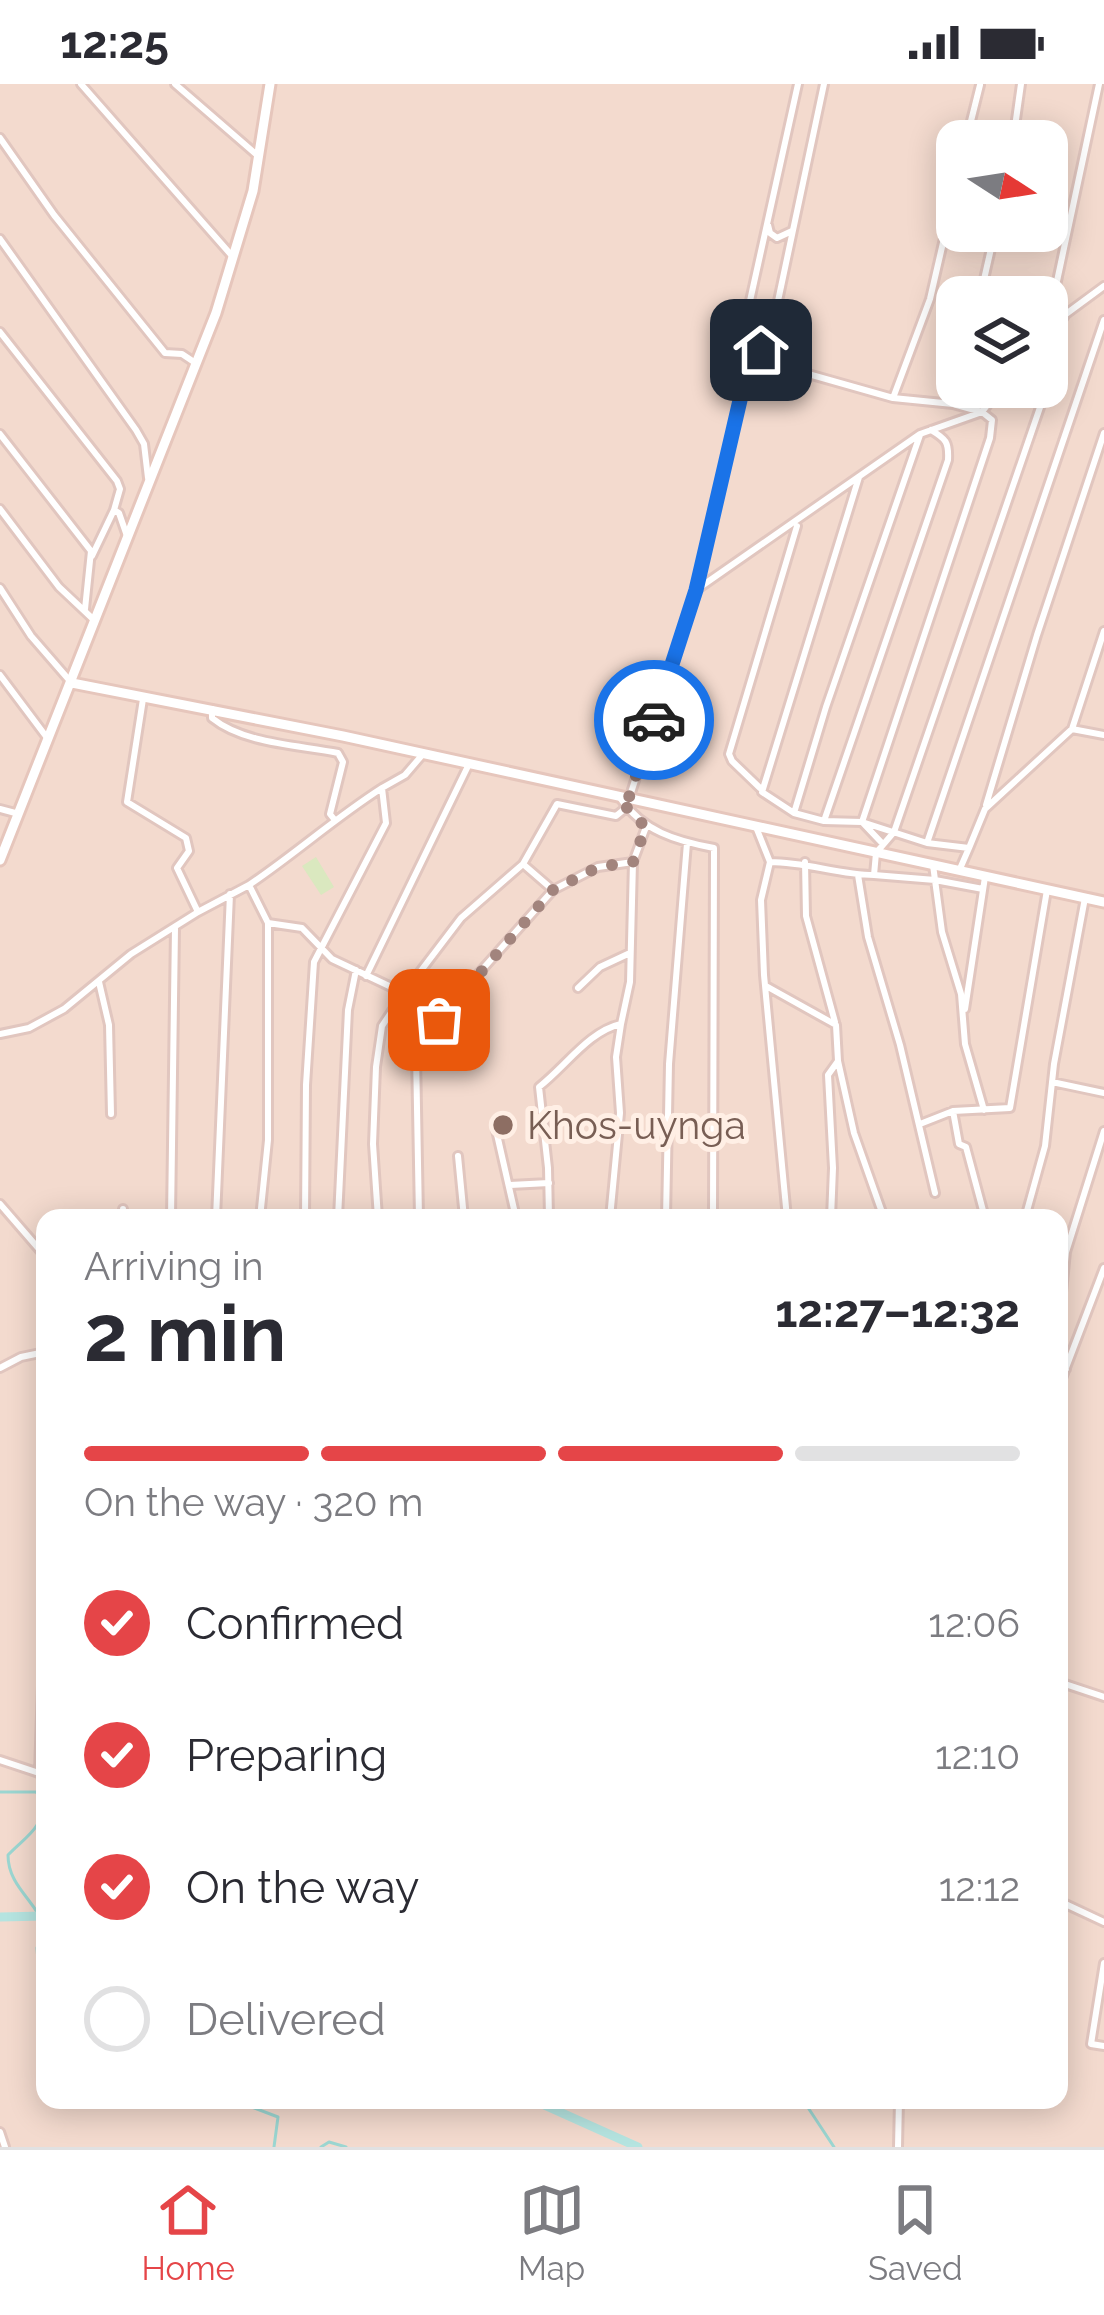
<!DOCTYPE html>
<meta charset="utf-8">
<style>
:root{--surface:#fff;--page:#f7f7f7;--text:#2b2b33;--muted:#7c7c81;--line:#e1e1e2;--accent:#e54548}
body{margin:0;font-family:Raleway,sans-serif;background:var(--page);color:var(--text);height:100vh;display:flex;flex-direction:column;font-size:45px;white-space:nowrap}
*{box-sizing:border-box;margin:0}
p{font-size:39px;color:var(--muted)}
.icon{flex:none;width:66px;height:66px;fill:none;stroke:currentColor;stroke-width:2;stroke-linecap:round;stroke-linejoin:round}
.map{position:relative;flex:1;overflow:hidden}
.panel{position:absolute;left:36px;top:1125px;width:1032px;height:900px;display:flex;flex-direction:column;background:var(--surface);border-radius:24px;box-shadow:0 6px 30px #0003}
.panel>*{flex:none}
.needle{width:78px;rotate:102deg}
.fabs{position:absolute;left:936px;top:36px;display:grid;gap:24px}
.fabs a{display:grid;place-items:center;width:132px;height:132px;border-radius:24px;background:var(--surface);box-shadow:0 6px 30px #0003;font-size:60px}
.pin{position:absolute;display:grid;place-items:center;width:102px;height:102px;color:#fff;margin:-51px;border-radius:24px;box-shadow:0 6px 18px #0006}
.courier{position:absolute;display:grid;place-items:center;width:120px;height:120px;margin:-60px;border:9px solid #1a73e8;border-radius:50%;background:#fff;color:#222;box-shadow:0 3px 15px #0007}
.headline em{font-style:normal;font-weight:700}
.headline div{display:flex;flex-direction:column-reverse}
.headline{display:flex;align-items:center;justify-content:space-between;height:204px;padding:0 48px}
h1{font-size:78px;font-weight:700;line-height:90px}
.bar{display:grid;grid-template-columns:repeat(4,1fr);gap:18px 12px;align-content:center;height:144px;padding:0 48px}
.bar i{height:15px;border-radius:9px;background:var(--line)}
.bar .active{background:var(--accent)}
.bar p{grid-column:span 4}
ol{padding:0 48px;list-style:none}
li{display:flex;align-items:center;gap:36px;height:132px}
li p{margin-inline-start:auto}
li .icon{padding:12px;border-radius:50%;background:var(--accent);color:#fff;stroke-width:4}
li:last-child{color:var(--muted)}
li i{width:66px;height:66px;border:6px solid var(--line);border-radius:50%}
.status{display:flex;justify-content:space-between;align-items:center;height:84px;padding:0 60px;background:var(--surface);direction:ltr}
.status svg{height:33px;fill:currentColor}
.tabs{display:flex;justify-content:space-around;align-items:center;height:168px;border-top:3px solid var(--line);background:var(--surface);font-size:33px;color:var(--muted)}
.tabs a{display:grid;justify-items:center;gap:6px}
.tabs .active{color:var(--accent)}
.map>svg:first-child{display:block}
.residential{fill:#f3dace;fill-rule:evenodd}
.green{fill:#dae8bf}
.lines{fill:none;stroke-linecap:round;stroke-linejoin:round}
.stream{stroke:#9bd6d1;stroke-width:3}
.canal{stroke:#b5e4e0;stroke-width:9}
.street-casing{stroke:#e1c6bf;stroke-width:12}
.secondary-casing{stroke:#e6c6bc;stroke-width:15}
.street{stroke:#fff;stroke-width:6}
.secondary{stroke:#fff;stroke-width:9}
.done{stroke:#a2847d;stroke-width:12;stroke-dasharray:0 21.6}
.route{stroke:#1a73e8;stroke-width:15}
.education-dot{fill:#8d6e63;stroke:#ffefe5;stroke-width:4.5}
.labels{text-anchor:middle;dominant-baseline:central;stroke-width:10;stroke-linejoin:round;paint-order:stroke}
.education-label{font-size:39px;fill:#785e54;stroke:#ffefe5;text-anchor:start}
</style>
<div class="status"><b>12:25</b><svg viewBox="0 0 49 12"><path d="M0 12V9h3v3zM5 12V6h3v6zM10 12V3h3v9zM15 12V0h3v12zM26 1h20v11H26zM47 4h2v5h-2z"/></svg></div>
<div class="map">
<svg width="1104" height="2063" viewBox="0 0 1104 2063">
<rect width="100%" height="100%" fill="#fceadf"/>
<path class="residential" d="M0,0h1104v2063h-1104zM957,57h90v90h-90zM957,213h90v90h-90zM45,1134h1014v882h-1014z"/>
<path class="green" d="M316,773l18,30 -13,8 -19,-29z"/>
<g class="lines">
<path class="stream" d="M0,1708h36l7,6c1,31 -16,37 -35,57 0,31 27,45 37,72
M45,1848l-8,16 1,13 7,1
M233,2016l45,17 -4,30
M803,2016l31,47
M321,2063l8,-5 17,5"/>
<path class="canal" d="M0,1833l45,-1
M533,2016l105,47"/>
<g class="street-casing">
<path id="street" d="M81,0l152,173
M175,0l82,71
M0,54l54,77 111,138 17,1 12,8
M966,57l14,-56
M1013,57l8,-57
M768,141l2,8 7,5 15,-7
M0,155l136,191 8,14 4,34
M980,213l15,-66
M1047,244l52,-244
M0,248l117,149 3,8 -6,21 5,3 8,23
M1047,256l19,-26 38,-28
M735 273a14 14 0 1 1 28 0a14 14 0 1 1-28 0Z
M740,262l58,-262
M762,269l16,-52 46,-217
M762,277l131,37 60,6 29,8 19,-25
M1047,302l15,-60
M893,314l37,-99 27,-117
M953,320l5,-17
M0,350l91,117 -6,58
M859,393l-97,315 32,21 30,8 38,1 65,21 42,5 16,-39 87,-80 32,6
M0,425l59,78 35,33
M92,472l22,-46
M697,503l50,-216
M0,504l31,48 39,45
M0,591l48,64
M143,615l-16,103 59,36 3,13 -12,17 20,42
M212,625v9c32,26 87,27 126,35l5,9 -13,52 4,5
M1072,645l32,-98
M760,704l-28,-27 -3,-7 68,-228
M621,715c22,32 55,42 93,49l-1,370
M629,715l67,-209 224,-156 62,-22 10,8 -2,18 -128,384 19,20
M986,721l51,-170 67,-202
M0,725l19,5
M794,729l32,-106 94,-272
M824,737l124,-361c1,-18 -2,-21 -17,-30
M756,743l14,35 -9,38 3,75 23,243
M927,759l177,-523
M770,778c37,0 69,13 104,13l2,-22 18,-21 153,-445
M805,778l1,54 29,106
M523,780l34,-60 59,12 11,-9
M933,781l9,67 19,62 4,50 19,66
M959,787l10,-23
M858,791l10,62 32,108 35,148
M874,791l61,5 48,9
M249,801c46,-31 86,-67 133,-97
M366,892l103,-212
M99,898l10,43 2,89
M766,902l70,39 2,36 -10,14 5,93 -2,50
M578,904l22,-21 30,-14
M965,925l20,-132
M0,950l29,-6 35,-19 67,-55 67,-42 51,-27 19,38 34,5 30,31 72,34 57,-75 62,-54 30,26 45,-23 35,-5 13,-35
M838,977l16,72 30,85
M1052,998l52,11
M953,1027l6,33 7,3 19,71
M920,1040l33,-13 57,-3 37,-218
M496,1046l20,88
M458,1072l6,62
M510,1101l39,-2
M0,1120l45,52
M123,1134v-9
M171,1134l4,-290
M216,1134l14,-324
M260,1134l8,-78v-217
M305,1134l1,-133 8,-123 72,-139 -4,-35 23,-13 18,-21
M338,1134l10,-208 8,-40
M378,1134l-5,-74 3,-77 6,-41 22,-33 35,27
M419,1134l-3,-165 8,-18 129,-145
M549,1134l-1,-50 -9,-81c27,-21 50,-56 82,-63l9,-42 3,-120
M610,1134l10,-105 -4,-56 5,-33
M666,1134l3,-154 18,-221
M1025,1134l20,-72 9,-82 31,-166
M1059,1238l7,-70 38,-121
M1059,1266l7,19
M0,1284l21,-11 24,-5
M1059,1302l45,-118
M1059,1598l45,15
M0,1676l39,13 6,9
M39,1689l6,-174
M1059,1817l45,21
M1104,1879l-13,81 13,2
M0,2048l5,15
M898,2063l1,-47"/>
</g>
<g class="secondary-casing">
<path id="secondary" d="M72,599l271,53 761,166
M0,776l216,-547 37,-122 17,-107"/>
</g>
<use href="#street" class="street"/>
<use href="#secondary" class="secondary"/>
</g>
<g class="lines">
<path class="done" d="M439,936l114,-130 45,-23 35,-5 13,-36 -12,-8 -13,-19 7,1 26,-80"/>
<path class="route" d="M654,636l42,-130 51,-220 13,-5 1,-15"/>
</g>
<circle class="education-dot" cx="503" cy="1041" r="12"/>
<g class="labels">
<g class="education-label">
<text x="527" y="1041">Khos-uynga</text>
</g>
</g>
</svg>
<div class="fabs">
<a><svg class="needle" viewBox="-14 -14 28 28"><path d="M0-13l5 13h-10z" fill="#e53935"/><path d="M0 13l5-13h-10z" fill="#7c7c81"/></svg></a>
<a><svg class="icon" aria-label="layers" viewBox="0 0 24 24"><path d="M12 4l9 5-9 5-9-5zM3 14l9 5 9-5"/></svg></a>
</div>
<div class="pin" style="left:439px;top:936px;background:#ea580c"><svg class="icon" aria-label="bag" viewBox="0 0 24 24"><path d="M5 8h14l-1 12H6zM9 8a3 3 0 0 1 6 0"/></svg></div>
<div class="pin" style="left:761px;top:266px;background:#1f2937"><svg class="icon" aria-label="home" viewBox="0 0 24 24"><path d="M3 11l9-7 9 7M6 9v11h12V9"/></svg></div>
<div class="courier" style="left:654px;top:636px"><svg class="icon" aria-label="car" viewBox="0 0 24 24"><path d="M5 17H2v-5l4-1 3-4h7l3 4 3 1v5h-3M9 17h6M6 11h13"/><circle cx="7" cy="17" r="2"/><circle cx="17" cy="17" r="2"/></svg></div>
<section class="panel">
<div class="headline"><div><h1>2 min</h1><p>Arriving in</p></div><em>12:27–12:32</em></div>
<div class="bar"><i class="active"></i><i class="active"></i><i class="active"></i><i></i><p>On the way · 320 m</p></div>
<ol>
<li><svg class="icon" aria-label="check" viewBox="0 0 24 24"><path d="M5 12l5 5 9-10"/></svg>Confirmed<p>12:06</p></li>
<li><svg class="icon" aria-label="check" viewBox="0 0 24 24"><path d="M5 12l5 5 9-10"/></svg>Preparing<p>12:10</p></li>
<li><svg class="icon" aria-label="check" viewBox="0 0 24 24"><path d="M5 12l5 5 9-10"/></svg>On the way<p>12:12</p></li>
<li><i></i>Delivered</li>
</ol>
</section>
</div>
<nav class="tabs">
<a class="active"><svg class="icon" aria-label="home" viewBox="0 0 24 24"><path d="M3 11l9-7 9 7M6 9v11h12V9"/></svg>Home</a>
<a><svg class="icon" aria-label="map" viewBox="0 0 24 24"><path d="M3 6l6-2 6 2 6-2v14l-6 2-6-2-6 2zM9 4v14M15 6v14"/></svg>Map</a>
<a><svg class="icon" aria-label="saved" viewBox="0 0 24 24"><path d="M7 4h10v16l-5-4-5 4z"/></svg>Saved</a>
</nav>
